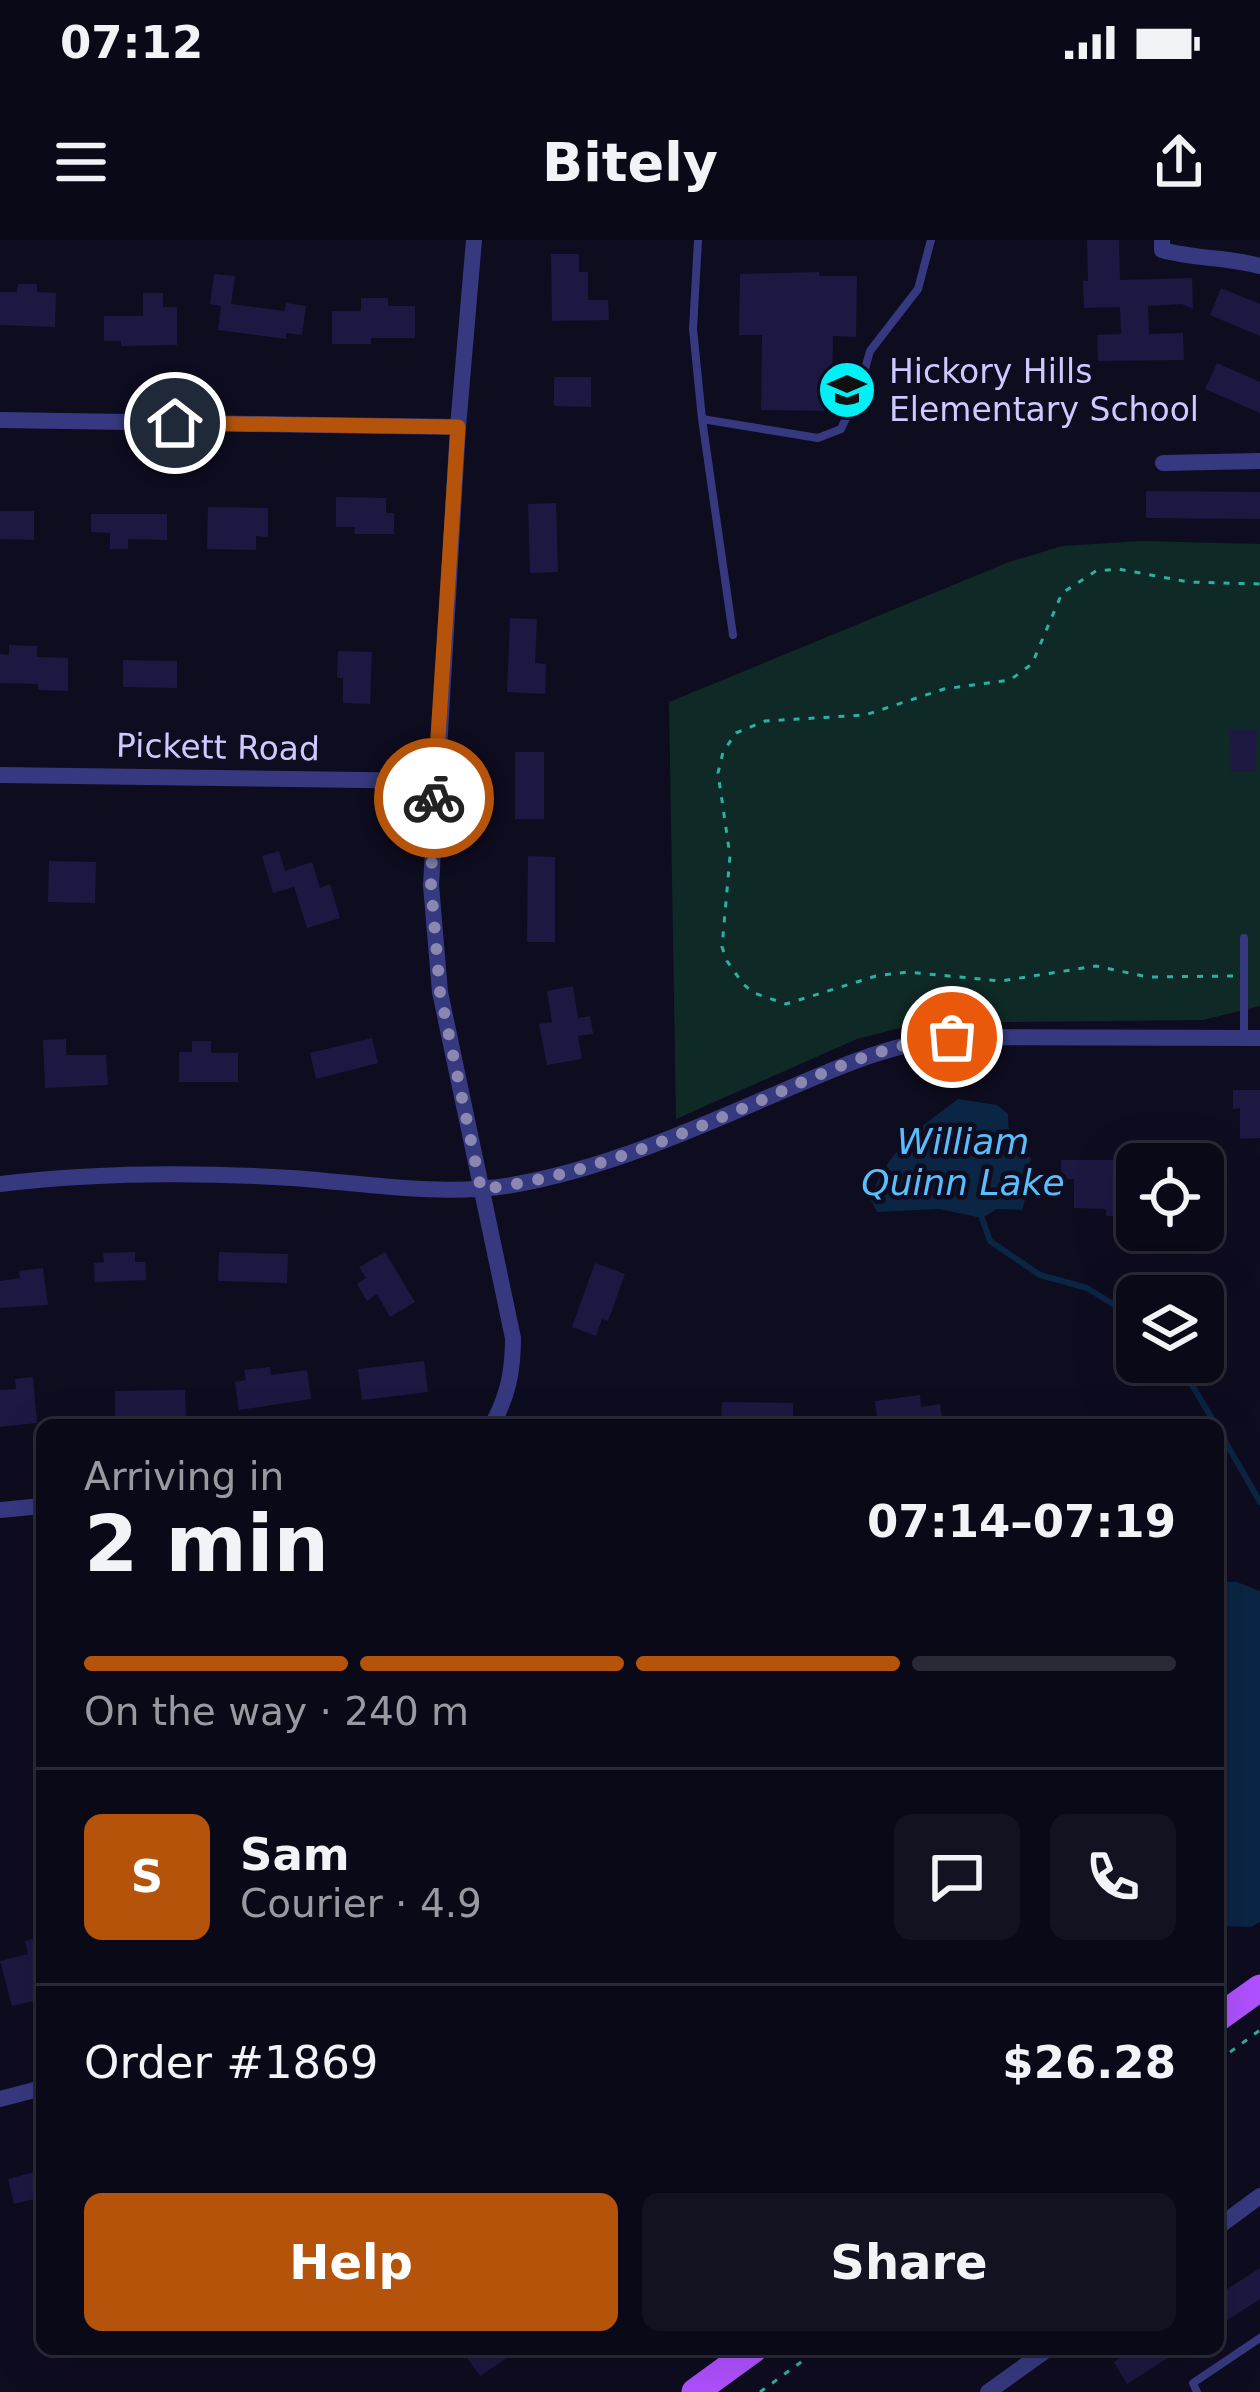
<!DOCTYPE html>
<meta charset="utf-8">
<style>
:root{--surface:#0a0917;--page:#131220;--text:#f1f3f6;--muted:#999aa1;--line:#2a2a36;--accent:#b45309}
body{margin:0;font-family:"DejaVu Sans",sans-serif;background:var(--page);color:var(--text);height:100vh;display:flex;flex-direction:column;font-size:45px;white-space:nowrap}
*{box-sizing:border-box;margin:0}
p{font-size:39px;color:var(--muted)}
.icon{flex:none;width:66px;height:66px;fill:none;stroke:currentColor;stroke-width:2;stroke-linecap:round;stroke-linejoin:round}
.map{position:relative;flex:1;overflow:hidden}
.side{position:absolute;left:36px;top:1179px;width:1188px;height:936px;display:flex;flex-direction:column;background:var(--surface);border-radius:18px;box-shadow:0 12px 48px #0002,0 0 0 3px var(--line)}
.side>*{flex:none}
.controls{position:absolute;left:1116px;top:903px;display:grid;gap:24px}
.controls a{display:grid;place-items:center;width:108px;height:108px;border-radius:18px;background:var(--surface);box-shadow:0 12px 48px #0002,0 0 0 3px var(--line);font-size:60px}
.pin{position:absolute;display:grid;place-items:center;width:102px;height:102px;color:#fff;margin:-51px;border:6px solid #fff;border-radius:50%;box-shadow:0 3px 12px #0007}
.courier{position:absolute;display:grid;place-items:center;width:120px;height:120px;margin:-60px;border:9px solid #b45309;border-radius:50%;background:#fff;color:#222;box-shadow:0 3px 15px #0007}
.summary em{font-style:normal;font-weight:700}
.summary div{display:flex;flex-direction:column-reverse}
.summary{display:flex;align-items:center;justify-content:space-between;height:204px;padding:0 48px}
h1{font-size:78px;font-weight:700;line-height:90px}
.bar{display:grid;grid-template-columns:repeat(4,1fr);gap:18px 12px;align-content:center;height:144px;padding:0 48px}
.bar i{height:15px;border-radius:9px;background:var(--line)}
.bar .active{background:var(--accent)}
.bar p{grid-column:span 4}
.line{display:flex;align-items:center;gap:30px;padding:0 48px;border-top:3px solid var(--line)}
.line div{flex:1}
.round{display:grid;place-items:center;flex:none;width:126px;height:126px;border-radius:18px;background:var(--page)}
.primary-button{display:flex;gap:24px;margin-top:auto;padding:24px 48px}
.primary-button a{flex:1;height:138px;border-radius:18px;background:var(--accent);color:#fff;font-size:48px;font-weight:700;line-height:138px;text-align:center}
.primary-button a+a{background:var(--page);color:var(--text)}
.status{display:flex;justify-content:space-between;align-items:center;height:84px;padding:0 60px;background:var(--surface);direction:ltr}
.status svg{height:33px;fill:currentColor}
header{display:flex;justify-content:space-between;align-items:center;height:156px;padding:0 48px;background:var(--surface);font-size:54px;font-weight:700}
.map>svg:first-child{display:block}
.green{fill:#0f2926}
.water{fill:#0b2544}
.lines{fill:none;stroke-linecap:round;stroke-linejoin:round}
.stream{stroke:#0b2544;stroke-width:6}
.building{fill:#1d1841}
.path{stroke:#2bb29f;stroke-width:3;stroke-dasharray:6 9;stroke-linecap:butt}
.lane{stroke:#36397f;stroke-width:8}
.street{stroke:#36397f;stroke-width:16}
.primary{stroke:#b051ff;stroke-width:27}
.done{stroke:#8a88b1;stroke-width:12;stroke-dasharray:0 21.6}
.route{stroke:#b45309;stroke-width:15}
.labels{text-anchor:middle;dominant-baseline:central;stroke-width:9;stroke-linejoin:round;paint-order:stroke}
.poi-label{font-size:33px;fill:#cccaff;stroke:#0e0c1f;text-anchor:start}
.street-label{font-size:33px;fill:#cccaff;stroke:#0e0c1f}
.water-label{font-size:36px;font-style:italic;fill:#58bfff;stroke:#0e0c1f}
</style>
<div class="status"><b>07:12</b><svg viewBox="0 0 49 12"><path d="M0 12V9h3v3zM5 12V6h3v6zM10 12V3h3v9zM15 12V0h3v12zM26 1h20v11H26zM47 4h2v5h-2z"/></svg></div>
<header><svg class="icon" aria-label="menu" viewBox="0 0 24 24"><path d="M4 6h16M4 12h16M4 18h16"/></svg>Bitely<svg class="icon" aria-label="share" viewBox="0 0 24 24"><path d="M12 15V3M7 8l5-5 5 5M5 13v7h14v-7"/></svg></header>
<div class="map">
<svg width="1260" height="2152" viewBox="0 0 1260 2152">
<rect width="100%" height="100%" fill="#0e0c1f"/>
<path class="green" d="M1142,301l118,3v462l-57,14 -283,3 -63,16 -181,80 -7,-417 340,-140 53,-16z"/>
<path class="water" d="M958,859l39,6 11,9 1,21 22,24c-9,20 -2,34 -9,51l-25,-1 -15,9 -43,-9 -62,3 -6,-12c14,-48 48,-72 87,-101z
M1218,1342h19l23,9v331l-9,5 -33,-1z"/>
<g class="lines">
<path class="stream" d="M982,978l8,23 50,34 47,13 50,31
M1178,1122l38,63
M1218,1189l42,73"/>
</g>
<path class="building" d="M1087,0h32l1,40 72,-2 1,31 -11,-5 -34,2 1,28 34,-1 1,27 -86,1 -1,-26 24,-1 -1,-27 -36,1 -1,-27h5z
M551,14h28v18h9v28h20l1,20 -57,1z
M819,32v4h38l-1,61 -23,-1 -1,75 -71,-1 1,-75h-23l1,-61z
M214,34l21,2 -4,28 54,7 1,-8 20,3 -4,29 -16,-2v6l-68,-9 3,-24 -11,-2z
M18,44h19v8l19,1 -1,34 -55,-2v-33h17z
M1221,48l39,16v32l-50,-21z
M143,53h20v14h14v38l-56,1v-5h-17v-25h39z
M361,58h27v8h27v32h-44v6h-39v-33h29z
M1217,123l43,19v31l-55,-24z
M554,137h37v30l-37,-1z
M1146,251l114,1v27l-114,-1z
M336,257l50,1v15h8v21h-40l1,-7h-19z
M556,263l2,69 -28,1 -2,-69z
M208,267l60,1v29l-12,-1v14l-49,-1z
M0,271h34v29l-34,-1z
M91,274h76v26l-39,-1v10h-18v-16l-19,-1z
M510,378l27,1 -2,44 11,1 -1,30 -38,-2z
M9,405l28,1v11l31,1v33l-30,-1v-6l-38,-1v-29l9,1z
M338,411l34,1 -2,52 -27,-1v-25h-6z
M123,420l54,1v27l-54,-1z
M1230,490h27l-2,42h-24z
M515,512h29v67h-29z
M279,611l6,20 27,-9 8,26 10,-4 10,34 -33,10 -13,-41 -21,6 -11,-37z
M528,616l27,1v85h-28z
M49,621l47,1 -1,41 -47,-1z
M573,746l5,32 12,-2 3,18 -15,2 4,23 -35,6 -8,-41 13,-2 -5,-31z
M372,798l6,25 -62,16 -6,-26z
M66,799v16h40l2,30 -63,3 -2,-48z
M192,801h19v12h27v29h-59v-30h13z
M1233,850h27v48l-20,1v-31l-7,1z
M1061,920h63v9h13v31h-9v16h-22v-7l-32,-1v-29h-13z
M135,1012v10h10l1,18 -51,2 -1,-19 10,-1 -1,-9z
M219,1012l69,2 -1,29 -69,-2z
M385,1012l30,50 -25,15 -13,-23 -10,7 -10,-17 9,-6 -7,-11z
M595,1023l30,11 -17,47 -6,-2 -6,17 -24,-9z
M43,1028l5,37 -48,3v-27l20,-3 -1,-7z
M424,1121l4,31 -66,8 -4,-31z
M270,1127l1,8 36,-5 4,29 -72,11 -4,-28 11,-2 -2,-10z
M33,1137l4,46 -37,4v-37l16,-1 -1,-10z
M185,1150l1,30 -71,1v-30z
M920,1155l1,12 19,-3 3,21h-65l-3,-24z
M722,1162l71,1v22h-72z
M42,1697v62l-30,7 -12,-45 28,-7 -3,-13z
M42,1930v27l-28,7 -6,-25z
M1260,2028v31l-42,27v-31z
M461,2109h59l-40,27z
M1134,2109h48l-55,35 -13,-22z"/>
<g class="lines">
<path class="path" d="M1233,736l-85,1 -52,-11 -95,15 -94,-9 -31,4 -90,28 -32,-11 -11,-9 -16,-23 -5,-14 8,-91 -12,-83 5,-21 13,-19 29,-12 100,-6 79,-26 66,-9 22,-16 30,-71 34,-22 22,-2 71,13 71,2
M1218,1821l42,-31
M760,2152l59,-43"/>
<path class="lane" d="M698,0l-5,89 9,90 116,19 23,-9 19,-42 10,-36 48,-62 13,-49
M702,179l31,216
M1244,698v99
M1197,2152l-4,-9 67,-45"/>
<path class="street" d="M474,0l-16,187 -27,458 9,107 73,346c0,33 -5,58 -21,87
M1162,0v10c32,9 65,7 98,16
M0,180l458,7
M1163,223l97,-2
M0,535l435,6
M0,944c97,-12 195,-12 292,-6 71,5 149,19 220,7 88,-15 176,-53 259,-89 61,-26 115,-52 182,-59l307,1
M0,1270l42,-4
M0,1859l42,-11
M1218,1987l42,-31
M988,2152l60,-43"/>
<path class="primary" d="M1218,1778l42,-30
M695,2152l59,-43"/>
</g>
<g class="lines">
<path class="done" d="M434,558l-3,87 9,107 41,197c93,-10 186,-48 272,-85 66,-29 127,-60 199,-67"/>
<path class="route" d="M175,183l283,4 -24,371"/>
</g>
<defs>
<g id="school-disc" transform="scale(3)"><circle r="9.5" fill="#00f0f5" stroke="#0e0c1f"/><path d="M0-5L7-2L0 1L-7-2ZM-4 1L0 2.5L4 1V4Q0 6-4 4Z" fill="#111"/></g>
</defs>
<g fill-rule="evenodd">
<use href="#school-disc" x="847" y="150"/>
</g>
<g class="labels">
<g class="poi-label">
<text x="889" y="131">Hickory Hills<tspan x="889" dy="38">Elementary School</tspan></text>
</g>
<g class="street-label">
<text transform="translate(218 507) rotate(1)">Pickett Road</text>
</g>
<g class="water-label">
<text x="963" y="901">William<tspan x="963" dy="41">Quinn Lake</tspan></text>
</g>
</g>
</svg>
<div class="controls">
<a><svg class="icon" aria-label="locate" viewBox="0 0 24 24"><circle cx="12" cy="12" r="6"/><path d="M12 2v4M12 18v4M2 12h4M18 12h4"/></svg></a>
<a><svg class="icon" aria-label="layers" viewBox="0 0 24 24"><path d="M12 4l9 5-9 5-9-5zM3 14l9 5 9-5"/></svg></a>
</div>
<div class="pin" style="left:952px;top:797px;background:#ea580c"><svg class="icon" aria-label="bag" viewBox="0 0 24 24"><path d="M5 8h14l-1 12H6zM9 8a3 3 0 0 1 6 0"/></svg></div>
<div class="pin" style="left:175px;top:183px;background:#1f2937"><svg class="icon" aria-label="home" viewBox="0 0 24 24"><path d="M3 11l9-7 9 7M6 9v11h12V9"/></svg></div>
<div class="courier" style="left:434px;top:558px"><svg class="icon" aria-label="bike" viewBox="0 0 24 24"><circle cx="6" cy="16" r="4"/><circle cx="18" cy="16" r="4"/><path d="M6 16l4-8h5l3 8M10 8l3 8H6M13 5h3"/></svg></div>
<section class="side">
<div class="summary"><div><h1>2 min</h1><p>Arriving in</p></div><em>07:14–07:19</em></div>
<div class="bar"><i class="active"></i><i class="active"></i><i class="active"></i><i></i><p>On the way · 240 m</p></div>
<div class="line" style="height:216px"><b class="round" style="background:var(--accent);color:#fff">S</b><div><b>Sam</b><p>Courier · 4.9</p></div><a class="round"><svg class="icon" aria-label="chat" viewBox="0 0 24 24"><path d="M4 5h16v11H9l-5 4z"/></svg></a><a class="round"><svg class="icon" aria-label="phone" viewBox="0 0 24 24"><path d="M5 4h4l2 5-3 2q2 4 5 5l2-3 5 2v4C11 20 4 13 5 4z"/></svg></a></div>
<div class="line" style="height:156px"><div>Order #1869</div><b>$26.28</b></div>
<div class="primary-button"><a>Help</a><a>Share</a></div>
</section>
</div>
